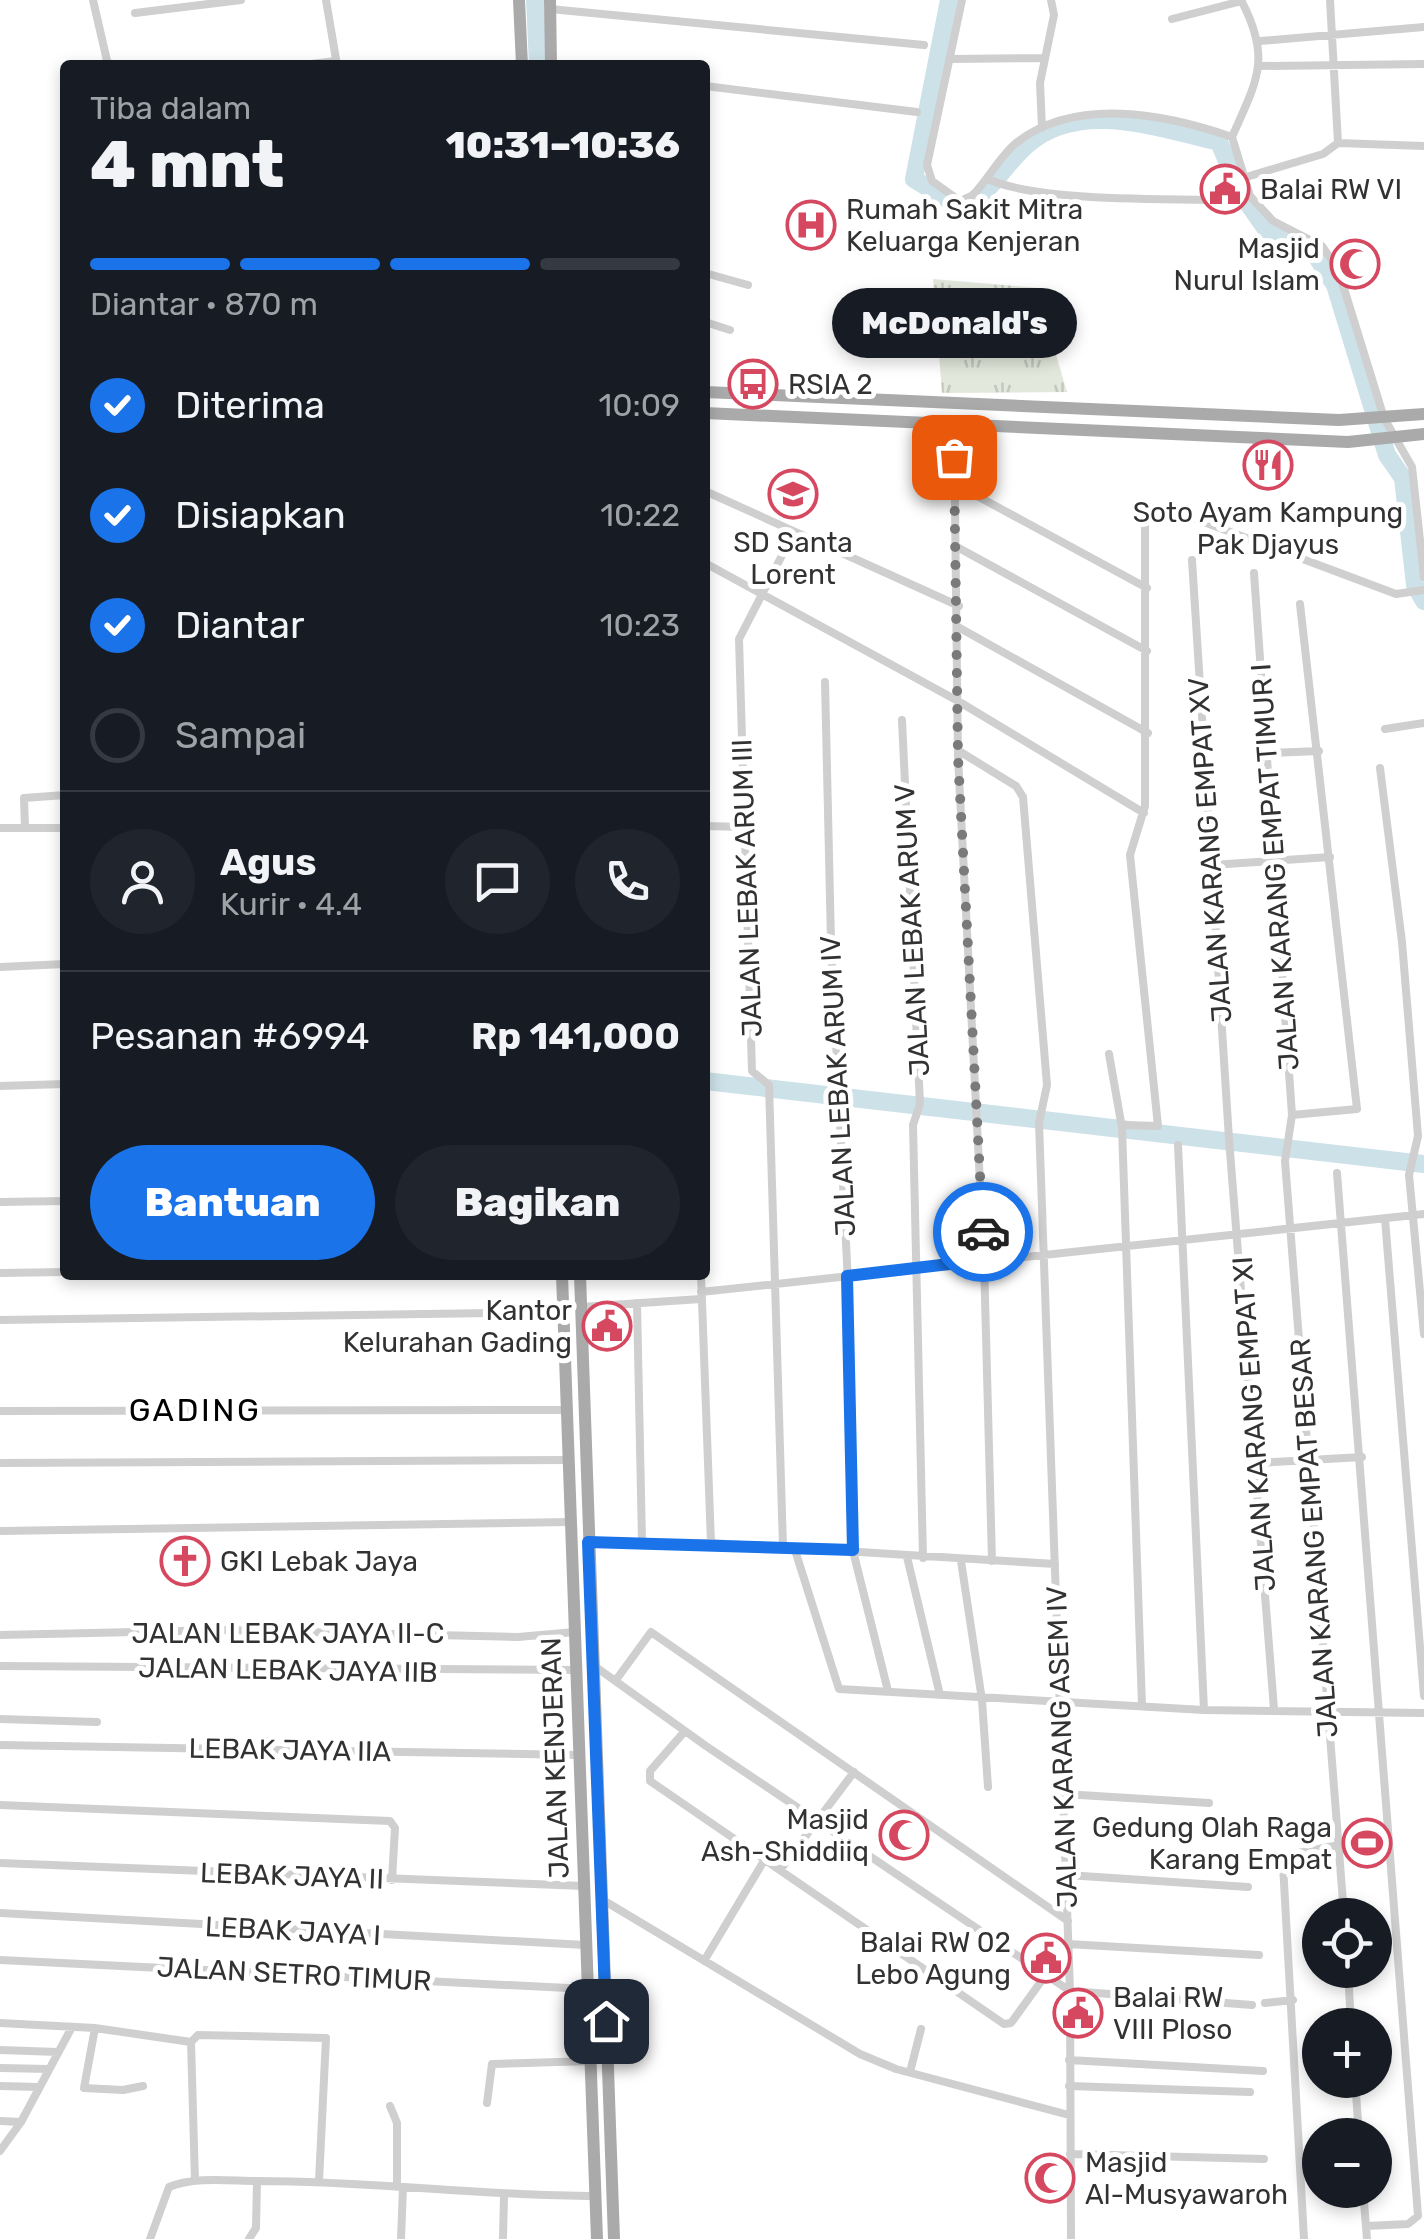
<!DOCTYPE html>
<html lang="id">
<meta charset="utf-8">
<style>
:root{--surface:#171b24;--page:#20242c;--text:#f1f3f6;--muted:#9ea1a6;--line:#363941;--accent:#1a73e8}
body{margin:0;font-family:Rubik,sans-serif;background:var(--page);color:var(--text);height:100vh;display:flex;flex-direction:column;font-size:38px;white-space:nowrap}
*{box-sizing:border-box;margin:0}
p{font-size:32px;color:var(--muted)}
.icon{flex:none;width:55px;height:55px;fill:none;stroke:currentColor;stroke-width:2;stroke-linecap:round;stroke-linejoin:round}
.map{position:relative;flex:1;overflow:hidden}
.side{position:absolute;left:60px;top:60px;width:650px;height:1220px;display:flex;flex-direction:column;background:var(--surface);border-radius:10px;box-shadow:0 5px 15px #0003}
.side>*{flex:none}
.controls{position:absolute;left:1302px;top:1898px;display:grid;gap:20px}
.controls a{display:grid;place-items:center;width:90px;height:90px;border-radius:50%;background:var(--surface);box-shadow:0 5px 15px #0003;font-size:50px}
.pin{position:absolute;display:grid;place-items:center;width:85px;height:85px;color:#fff;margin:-42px;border-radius:20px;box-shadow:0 5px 15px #0006}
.courier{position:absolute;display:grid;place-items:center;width:100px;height:100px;margin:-50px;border:8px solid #1a73e8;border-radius:50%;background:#fff;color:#222;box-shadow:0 2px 12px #0007}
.bubble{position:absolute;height:70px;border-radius:35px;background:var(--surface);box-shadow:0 5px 15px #0003;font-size:32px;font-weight:800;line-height:70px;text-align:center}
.summary em{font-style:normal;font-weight:800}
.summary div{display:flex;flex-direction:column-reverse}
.summary{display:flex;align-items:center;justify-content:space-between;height:170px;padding:0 30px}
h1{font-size:65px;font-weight:800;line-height:75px}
.bar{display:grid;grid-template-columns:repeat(4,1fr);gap:15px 10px;align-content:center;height:120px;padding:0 30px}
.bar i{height:12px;border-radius:8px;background:var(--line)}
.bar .active{background:var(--accent)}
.bar p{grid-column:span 4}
.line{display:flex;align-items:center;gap:25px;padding:0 30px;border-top:2px solid var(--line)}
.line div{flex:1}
.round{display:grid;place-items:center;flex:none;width:105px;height:105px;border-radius:52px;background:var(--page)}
ol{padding:0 30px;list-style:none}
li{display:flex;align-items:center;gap:30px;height:110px}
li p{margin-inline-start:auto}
li .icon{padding:10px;border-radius:50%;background:var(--accent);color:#fff;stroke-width:4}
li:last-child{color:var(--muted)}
li i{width:55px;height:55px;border:5px solid var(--line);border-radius:50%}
.primary-button{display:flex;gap:20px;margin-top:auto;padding:20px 30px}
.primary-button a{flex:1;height:115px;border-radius:60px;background:var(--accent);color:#fff;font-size:40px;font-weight:800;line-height:115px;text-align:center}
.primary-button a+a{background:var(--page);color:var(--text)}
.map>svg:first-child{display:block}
.park{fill:url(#park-tufts)}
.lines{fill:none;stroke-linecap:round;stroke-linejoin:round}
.river{stroke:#cde1e8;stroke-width:18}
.minor{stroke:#cfcfcf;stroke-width:8}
.primary{stroke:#aaa;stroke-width:12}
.done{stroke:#7a7a7a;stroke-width:10;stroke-dasharray:0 18}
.route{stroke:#1a73e8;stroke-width:12}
.labels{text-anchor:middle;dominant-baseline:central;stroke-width:10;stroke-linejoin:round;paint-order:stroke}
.poi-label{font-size:28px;fill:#323232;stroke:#fff;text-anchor:start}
.street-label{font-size:28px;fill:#323232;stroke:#fff}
.quarter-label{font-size:32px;letter-spacing:2.5px;fill:#000;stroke:#fff}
</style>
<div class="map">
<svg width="1424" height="2239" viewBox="0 0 1424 2239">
<defs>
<pattern id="park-tufts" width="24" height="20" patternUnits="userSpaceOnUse" patternTransform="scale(2.5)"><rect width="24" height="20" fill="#e3e8dc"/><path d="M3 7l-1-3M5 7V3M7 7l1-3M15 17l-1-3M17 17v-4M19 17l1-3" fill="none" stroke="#c3c7bd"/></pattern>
</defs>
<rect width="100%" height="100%" fill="#fff"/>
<path class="park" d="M933,279l119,10v52l15,51 -125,1z"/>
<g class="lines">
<path class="river" d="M535,0l3,65
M949,0l-35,179 46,28c32,-12 42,-41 67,-62 52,-46 131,-17 192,-3l21,50 26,37 47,22 22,34 52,170 16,23 12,107 9,16
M705,1081l719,83"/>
<path class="minor" d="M93,0l15,65
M326,0l11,65
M962,0l-35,165 5,16 28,20 12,-5c16,-16 27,-39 44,-53 60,-47 150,-29 216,-6
M550,9l374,36
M135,13l106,-13
M1172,19l70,-18
M1260,41l164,-14
M949,59l95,-1
M303,65l33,-4
M1260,66l164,-2
M705,86l212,26
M1042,128l-2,-45 14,-68 -3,-15
M1232,137l18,59 23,25 49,25 16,23 46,149 28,49 12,110
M1232,137c25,-57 40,-78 9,-137
M1338,143l86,3
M1243,178l80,-24 15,-11 -8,-143
M988,179c50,23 180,20 239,21l23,-4
M705,273l43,12
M705,322l25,8
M954,424l4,333 26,503 8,301
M955,484l192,104
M705,491l254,115
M1177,512l219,82 28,-4
M957,547l190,104
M1192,560l37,579 45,570
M705,563l253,138 186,112
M1254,573l38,542 -7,46 59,754
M958,627l190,106
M825,682l6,260 17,341 5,268 35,140
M902,720l18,384 -7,21 10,433
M1385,729l39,-6
M959,751l57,35 7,11 24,288 -8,38 31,868 1,248
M1268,753l51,-2
M1380,768l22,174 16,194 -9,39 15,159
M705,826l40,1
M0,828h65
M25,828l-1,-30 41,-3
M1212,865l118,-8
M0,967l65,-3
M1109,1054l13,74 20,578
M0,1086l65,-2
M1292,1115l65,-6 -57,-505
M1122,1125l36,1 -28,-271 15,-49v-282
M1178,1145l26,565
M1337,1173l81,1043 -10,8 -42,2
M0,1202l65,-1
M1385,1219l39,477
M0,1273l65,-1
M701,1275l10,268
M701,1292l723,-78
M637,1303l5,239
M581,1307l120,-8
M0,1320l564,-8
M0,1411l568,-1
M0,1463l570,-3
M1257,1463l105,-6
M0,1531l570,-9
M590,1542l121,1 344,21
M783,1547l-14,-462 -17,-14 -13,-432 54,-105
M794,1547l45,142 365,21 220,3
M907,1557l33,138
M961,1561l21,139 6,87
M0,1635l226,-5 292,7 57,-5
M593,1665l113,81 364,245 182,14
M0,1666l577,4
M616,1680l35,-48 417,289
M0,1719l97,3
M685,1731l-35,40v10l354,243 7,-1 34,-47
M0,1745l579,10
M1064,1794l145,9
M0,1805l390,16 5,7 -3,52
M0,1863l584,23
M780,1870l74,-98
M1067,1875l181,12
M603,1900l257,154 36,15 173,46
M0,1913l585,32
M1068,1944l191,11
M0,1960l588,29
M704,1961l61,-102
M1348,1970l3,55
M1265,2003l28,-3
M0,2023l95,5 96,14
M95,2028l-11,60 39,2 20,-4
M191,2042l7,-7 128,3 -7,143
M191,2042l4,139
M0,2050l58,2
M1069,2060l194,11
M0,2068l49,1
M910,2072l11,-43
M1355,2080l4,55
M0,2086l39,1
M1069,2086l181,6
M487,2103l5,-39 99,-3
M390,2106l7,17v64
M0,2121l21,1
M0,2151l21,-29 51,-95
M1070,2154l194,5
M1363,2190l4,49
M150,2239l19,-52c27,-11 61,-6 90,-6 113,0 224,15 337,15
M249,2239l7,-11 1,-47
M401,2239l2,-52
M503,2239l1,-45
M1304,2239l-21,-374 5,-10 51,-10"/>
<path class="primary" d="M519,0l3,65
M550,0l1,65
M705,392l634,28 85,-6
M705,413l643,29 76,-8
M562,1275l35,964
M580,1275l34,964"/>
</g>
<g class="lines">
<path class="done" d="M954,457l4,300 25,475"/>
<path class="route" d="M606,2021l-18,-479 265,8 -6,-274 137,-16 -1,-28"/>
</g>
<defs>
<g id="civic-ring" transform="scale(2.5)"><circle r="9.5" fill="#fff" stroke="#d5485f" stroke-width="1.5"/><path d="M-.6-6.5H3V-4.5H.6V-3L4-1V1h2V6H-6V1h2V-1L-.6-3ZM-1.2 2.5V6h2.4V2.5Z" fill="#d5485f"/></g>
<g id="hospital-ring" transform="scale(2.5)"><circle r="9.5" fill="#fff" stroke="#d5485f" stroke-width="1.5"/><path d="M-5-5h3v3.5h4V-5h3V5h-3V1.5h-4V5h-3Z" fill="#d5485f"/></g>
<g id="mosque-ring" transform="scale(2.5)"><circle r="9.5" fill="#fff" stroke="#d5485f" stroke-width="1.5"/><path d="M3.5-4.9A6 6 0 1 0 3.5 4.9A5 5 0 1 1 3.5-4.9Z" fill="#d5485f"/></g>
<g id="bus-ring" transform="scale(2.5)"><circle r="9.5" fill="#fff" stroke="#d5485f" stroke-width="1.5"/><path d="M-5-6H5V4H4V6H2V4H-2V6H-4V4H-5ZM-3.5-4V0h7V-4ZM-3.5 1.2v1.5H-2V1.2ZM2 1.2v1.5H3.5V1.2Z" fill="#d5485f"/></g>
<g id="restaurant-ring" transform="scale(2.5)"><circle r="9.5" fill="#fff" stroke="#d5485f" stroke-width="1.5"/><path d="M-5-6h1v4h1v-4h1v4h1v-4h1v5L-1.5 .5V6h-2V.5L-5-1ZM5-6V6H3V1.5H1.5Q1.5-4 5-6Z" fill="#d5485f"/></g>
<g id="school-ring" transform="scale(2.5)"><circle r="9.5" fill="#fff" stroke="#d5485f" stroke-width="1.5"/><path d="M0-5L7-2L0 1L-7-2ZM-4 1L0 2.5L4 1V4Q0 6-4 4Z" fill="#d5485f"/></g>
<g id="church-ring" transform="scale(2.5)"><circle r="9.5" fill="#fff" stroke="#d5485f" stroke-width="1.5"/><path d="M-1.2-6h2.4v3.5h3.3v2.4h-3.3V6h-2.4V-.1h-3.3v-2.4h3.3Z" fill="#d5485f"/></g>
<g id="stadium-ring" transform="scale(2.5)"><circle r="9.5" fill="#fff" stroke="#d5485f" stroke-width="1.5"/><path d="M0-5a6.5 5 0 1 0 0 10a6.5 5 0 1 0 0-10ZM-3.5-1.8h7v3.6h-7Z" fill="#d5485f"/></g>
</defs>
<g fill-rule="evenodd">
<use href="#civic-ring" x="1225" y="189"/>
<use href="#hospital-ring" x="811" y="225"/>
<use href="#mosque-ring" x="1355" y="264"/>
<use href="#bus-ring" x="753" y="384"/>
<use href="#restaurant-ring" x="1268" y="465"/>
<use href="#school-ring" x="793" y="494"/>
<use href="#civic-ring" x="607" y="1326"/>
<use href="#church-ring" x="185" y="1561"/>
<use href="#mosque-ring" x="904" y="1835"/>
<use href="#stadium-ring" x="1367" y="1843"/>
<use href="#civic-ring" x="1046" y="1958"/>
<use href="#civic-ring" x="1078" y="2013"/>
<use href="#mosque-ring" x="1050" y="2178"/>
</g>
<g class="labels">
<g class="poi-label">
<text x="1260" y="189">Balai RW VI</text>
<text x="846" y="209">Rumah Sakit Mitra<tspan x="846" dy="32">Keluarga Kenjeran</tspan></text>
<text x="1320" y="248" text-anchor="end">Masjid<tspan x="1320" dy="32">Nurul Islam</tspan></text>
<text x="788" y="384">RSIA 2</text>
<text x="1268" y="512" text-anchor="middle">Soto Ayam Kampung<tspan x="1268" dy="32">Pak Djayus</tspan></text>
<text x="793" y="542" text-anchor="middle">SD Santa<tspan x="793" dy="32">Lorent</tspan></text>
<text x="572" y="1310" text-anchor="end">Kantor<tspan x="572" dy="32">Kelurahan Gading</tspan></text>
<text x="220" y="1561">GKI Lebak Jaya</text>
<text x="869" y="1819" text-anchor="end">Masjid<tspan x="869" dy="32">Ash-Shiddiiq</tspan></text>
<text x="1332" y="1827" text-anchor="end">Gedung Olah Raga<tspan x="1332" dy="32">Karang Empat</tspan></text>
<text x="1011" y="1942" text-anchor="end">Balai RW 02<tspan x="1011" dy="32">Lebo Agung</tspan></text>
<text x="1113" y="1997">Balai RW<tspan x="1113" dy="32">VIII Ploso</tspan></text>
<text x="1085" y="2162">Masjid<tspan x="1085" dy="32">Al-Musyawaroh</tspan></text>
</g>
<g class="street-label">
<text transform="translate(1210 850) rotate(-94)">JALAN KARANG EMPAT XV</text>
<text transform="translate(1275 867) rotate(-94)">JALAN KARANG EMPAT TIMUR I</text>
<text transform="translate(747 888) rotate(-92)">JALAN LEBAK ARUM III</text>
<text transform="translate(912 930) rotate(-93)">JALAN LEBAK ARUM V</text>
<text transform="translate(838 1086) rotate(-93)">JALAN LEBAK ARUM IV</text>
<text transform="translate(1254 1424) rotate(-94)">JALAN KARANG EMPAT XI</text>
<text transform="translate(1314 1538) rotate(-94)">JALAN KARANG EMPAT BESAR</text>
<text x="288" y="1633">JALAN LEBAK JAYA II-C</text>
<text transform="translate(288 1670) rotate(1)">JALAN LEBAK JAYA IIB</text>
<text transform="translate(1062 1747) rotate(-92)">JALAN KARANG ASEM IV</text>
<text transform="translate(290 1750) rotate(1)">LEBAK JAYA IIA</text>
<text transform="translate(555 1758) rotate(-92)">JALAN KENJERAN</text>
<text transform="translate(292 1876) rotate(2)">LEBAK JAYA II</text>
<text transform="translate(293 1931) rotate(3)">LEBAK JAYA I</text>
<text transform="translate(294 1974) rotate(3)">JALAN SETRO TIMUR</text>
</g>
<g class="quarter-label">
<text x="195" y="1410">GADING</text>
</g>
</g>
</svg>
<div class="controls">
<a><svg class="icon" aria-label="locate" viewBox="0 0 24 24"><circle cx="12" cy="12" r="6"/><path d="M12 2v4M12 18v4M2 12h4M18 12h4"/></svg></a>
<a>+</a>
<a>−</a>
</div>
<div class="pin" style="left:954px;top:457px;background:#ea580c"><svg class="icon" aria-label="bag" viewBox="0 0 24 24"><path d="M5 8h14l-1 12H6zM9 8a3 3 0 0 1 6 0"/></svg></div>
<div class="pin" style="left:606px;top:2021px;background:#1f2937"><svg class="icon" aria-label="home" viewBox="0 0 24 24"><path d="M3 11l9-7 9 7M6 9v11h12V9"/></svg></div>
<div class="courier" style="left:983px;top:1232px"><svg class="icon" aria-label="car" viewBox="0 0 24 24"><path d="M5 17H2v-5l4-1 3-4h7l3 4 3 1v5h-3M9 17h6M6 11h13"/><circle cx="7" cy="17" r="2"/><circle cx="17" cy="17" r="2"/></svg></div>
<div class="bubble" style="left:832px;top:288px;width:245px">McDonald's</div>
<section class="side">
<div class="summary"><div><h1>4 mnt</h1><p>Tiba dalam</p></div><em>10:31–10:36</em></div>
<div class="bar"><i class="active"></i><i class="active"></i><i class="active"></i><i></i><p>Diantar · 870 m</p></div>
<ol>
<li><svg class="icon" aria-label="check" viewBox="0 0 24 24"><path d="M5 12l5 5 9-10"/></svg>Diterima<p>10:09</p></li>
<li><svg class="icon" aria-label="check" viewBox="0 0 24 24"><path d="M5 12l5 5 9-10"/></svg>Disiapkan<p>10:22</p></li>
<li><svg class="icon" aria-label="check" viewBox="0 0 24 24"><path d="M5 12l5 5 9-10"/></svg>Diantar<p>10:23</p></li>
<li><i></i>Sampai</li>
</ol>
<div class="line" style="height:180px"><a class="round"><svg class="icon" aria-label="person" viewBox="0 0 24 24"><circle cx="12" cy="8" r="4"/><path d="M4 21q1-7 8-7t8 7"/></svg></a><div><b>Agus</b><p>Kurir · 4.4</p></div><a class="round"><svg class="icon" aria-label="chat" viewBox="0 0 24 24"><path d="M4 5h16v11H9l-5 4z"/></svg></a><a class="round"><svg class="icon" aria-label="phone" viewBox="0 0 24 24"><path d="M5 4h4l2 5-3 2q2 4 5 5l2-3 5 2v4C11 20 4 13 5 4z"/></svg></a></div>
<div class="line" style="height:130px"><div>Pesanan #6994</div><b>Rp 141,000</b></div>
<div class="primary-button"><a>Bantuan</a><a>Bagikan</a></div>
</section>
</div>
